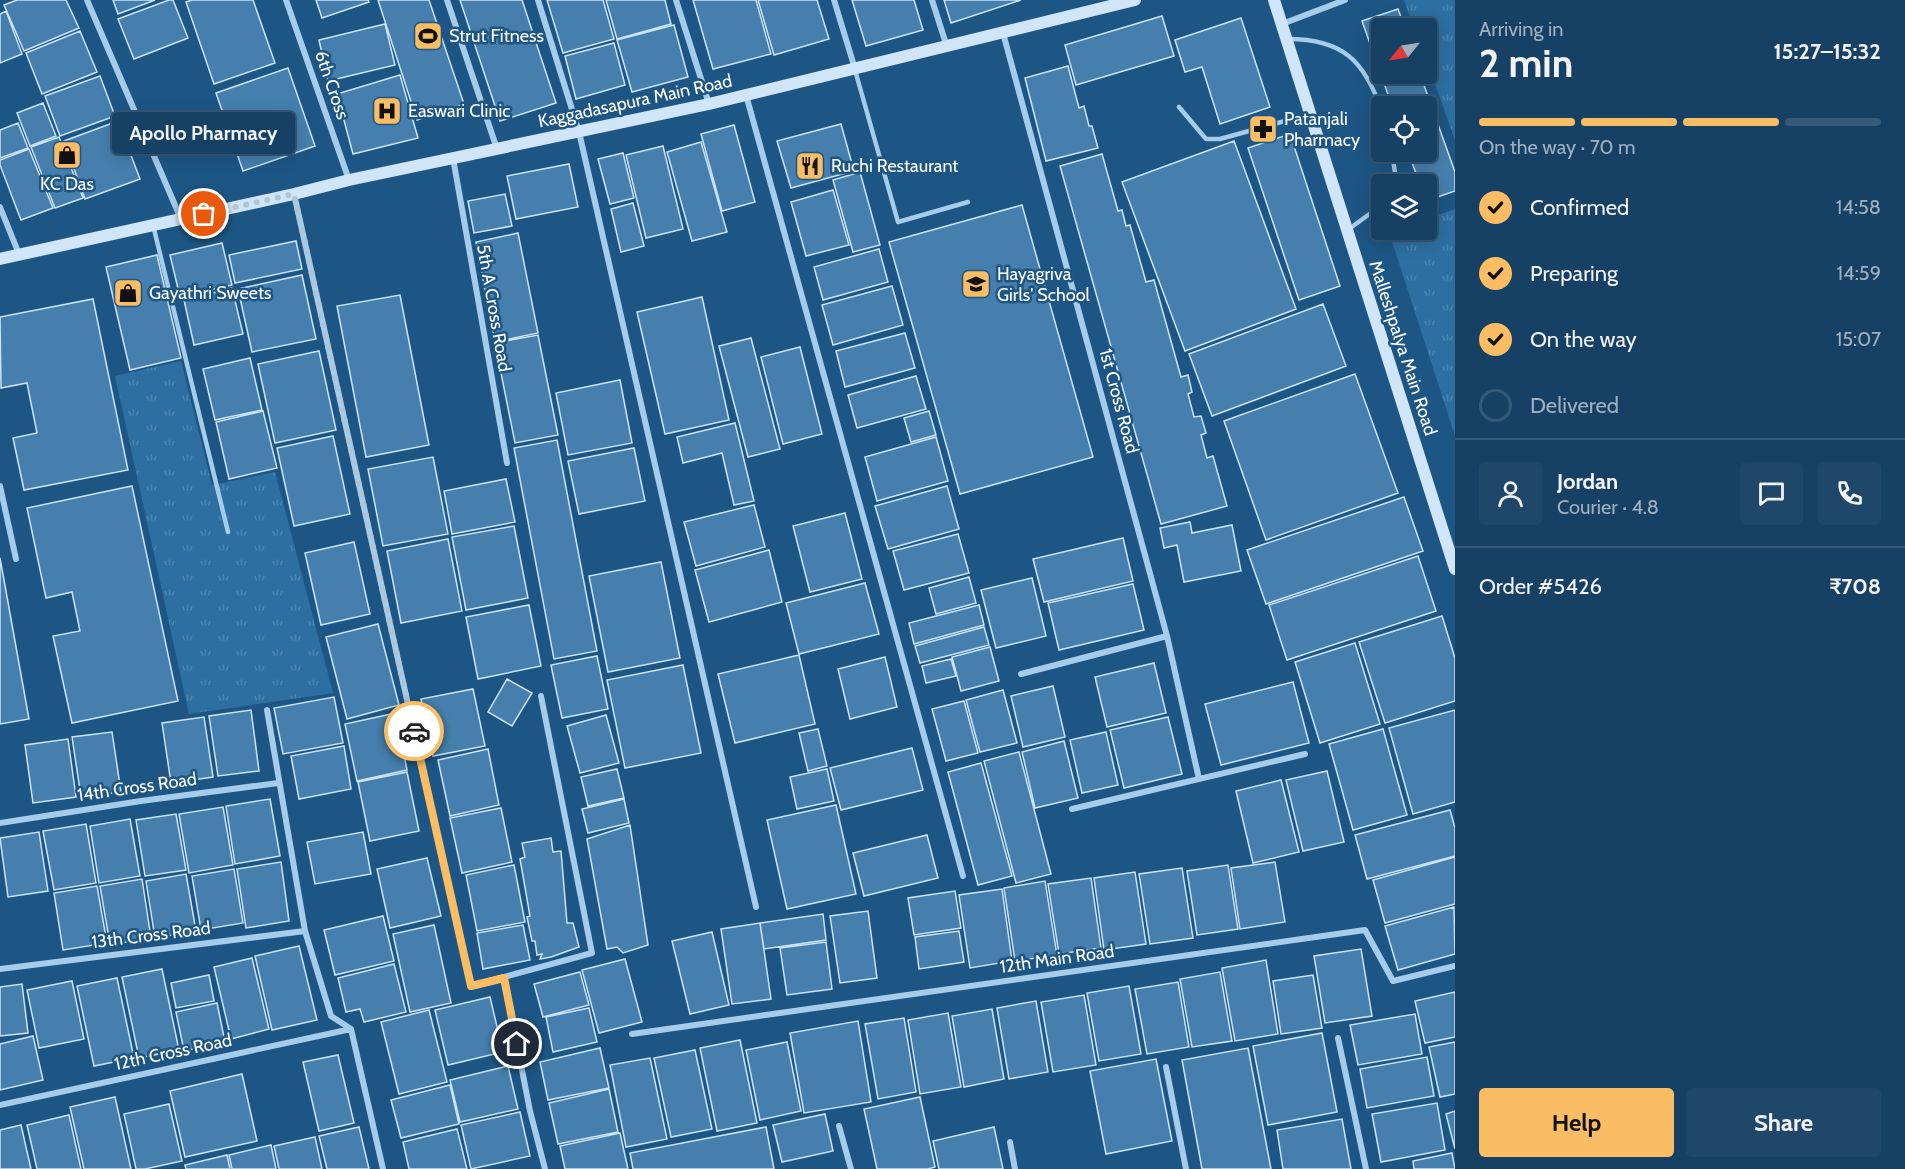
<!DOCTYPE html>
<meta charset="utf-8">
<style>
:root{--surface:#164064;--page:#1f476a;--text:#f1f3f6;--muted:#9eafbf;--line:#355978;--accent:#fabd63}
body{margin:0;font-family:Cabin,sans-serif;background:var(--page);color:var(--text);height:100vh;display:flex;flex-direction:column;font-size:22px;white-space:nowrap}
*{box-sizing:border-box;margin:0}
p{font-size:20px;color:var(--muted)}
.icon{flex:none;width:33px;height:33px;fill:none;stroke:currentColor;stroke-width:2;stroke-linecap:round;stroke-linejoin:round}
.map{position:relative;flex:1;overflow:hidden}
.side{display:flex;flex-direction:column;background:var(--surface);width:450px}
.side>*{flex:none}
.needle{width:39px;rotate:240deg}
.fabs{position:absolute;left:1371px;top:18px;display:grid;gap:12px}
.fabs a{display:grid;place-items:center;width:66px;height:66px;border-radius:6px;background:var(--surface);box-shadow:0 3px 15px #0003,0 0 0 2px var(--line);font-size:30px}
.pin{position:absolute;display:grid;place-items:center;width:51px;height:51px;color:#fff;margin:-26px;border:3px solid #fff;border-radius:50%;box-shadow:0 2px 6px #0007}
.courier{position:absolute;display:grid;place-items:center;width:60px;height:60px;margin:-30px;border:4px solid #fabd63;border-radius:50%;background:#fff;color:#222;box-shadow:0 2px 8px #0007}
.bubble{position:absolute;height:42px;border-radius:6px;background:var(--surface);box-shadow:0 3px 15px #0003,0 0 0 2px var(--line);font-size:20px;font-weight:700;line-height:42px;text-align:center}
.overview em{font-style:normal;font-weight:700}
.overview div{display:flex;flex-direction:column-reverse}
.overview{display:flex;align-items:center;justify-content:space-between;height:102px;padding:0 24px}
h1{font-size:39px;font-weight:700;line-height:45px}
.bar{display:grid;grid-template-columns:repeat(4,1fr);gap:9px 6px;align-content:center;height:72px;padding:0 24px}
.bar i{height:8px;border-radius:4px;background:var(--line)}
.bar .selected{background:var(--accent)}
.bar p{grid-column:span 4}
.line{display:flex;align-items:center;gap:15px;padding:0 24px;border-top:2px solid var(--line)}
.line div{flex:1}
.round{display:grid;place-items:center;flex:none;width:63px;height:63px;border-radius:6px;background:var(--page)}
ol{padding:0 24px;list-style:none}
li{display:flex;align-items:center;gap:18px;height:66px}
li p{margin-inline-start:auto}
li .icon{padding:6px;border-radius:50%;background:var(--accent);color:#111;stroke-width:4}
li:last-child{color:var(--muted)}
li i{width:33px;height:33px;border:3px solid var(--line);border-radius:50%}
.cta{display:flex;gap:12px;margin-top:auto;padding:12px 24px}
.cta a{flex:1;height:69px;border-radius:6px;background:var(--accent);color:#111;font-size:24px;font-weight:700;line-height:69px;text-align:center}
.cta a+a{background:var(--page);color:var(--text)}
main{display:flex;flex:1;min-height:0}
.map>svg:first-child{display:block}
.grass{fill:url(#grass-tufts)}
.building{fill:#467fad;stroke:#c9e4f8;stroke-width:1.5}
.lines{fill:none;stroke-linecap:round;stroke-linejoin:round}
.lane{stroke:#a5ccea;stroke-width:4.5}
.street{stroke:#a5ccea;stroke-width:6}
.secondary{stroke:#d0e6f8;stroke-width:12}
.done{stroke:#b0c4d4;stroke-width:6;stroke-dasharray:0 10.8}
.route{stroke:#fabd63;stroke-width:8}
.labels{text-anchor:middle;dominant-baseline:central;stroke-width:5;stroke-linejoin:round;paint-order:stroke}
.poi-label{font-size:18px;fill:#fff;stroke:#1d5685;text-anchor:start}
.street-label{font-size:18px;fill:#fff;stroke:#1d5685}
</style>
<main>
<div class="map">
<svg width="1455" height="1169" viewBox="0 0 1455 1169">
<defs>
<pattern id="grass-tufts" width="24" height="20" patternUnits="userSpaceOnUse" patternTransform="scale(1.5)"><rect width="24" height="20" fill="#2d6fa1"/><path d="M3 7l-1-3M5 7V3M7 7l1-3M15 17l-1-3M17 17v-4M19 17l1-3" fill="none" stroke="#4c85af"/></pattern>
</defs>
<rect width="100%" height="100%" fill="#1d5685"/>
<path class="grass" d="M1404,0h51v140l-28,-78 -1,-34h-12z
M1455,209v227l-66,-204 7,-2h30l1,-11z
M181,361l31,124 63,-13 58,221 -144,21 -74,-338z"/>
<path class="building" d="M17,0h49l13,28 -55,23 -20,-46z
M113,0h42l-37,14z
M169,0h4l15,38 -54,21 -16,-40z
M192,0h61l22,63 -61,21 -28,-82z
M316,0h52l1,2 -47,16z
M378,0h51l35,104 -47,16z
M460,0h62l34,103 -56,18z
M547,0h56l11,39 -51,14z
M606,0h59l6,24 -54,15z
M693,0h63l15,54 -58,15z
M758,0h59l12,39 -55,16z
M852,0h62l9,30 -57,16z
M944,0h77l-70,23z
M1398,9l7,19h-23v46h38l35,98v19l-29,10v-17h-6l-12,-32h18v-46h-34l-30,-85z
M6,11l16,43 -22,9v-49z
M1162,16l12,40 -98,29 -11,-40z
M1241,18l29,89 -50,17 -18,-57 -17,5 -10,-32z
M385,24l10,41 -67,16 -9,-41z
M674,25l14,52 -56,15 -15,-52z
M80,31l17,41 -55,22 -16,-41z
M614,43l11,42 -49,14 -11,-43z
M1068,66l11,42 5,-2 5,20h3l6,22 -52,13 -21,-83z
M288,68l27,78 -72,25 -27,-78z
M400,75l18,63 -65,16 -16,-60z
M100,76l15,40 -55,20 -15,-40z
M43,103l13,33 -26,10 -13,-33z
M118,121l22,58 -55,20 -21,-58z
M18,123l10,25 -28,10v-28z
M841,124l13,47 -63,17 -14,-47z
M734,125l21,77 -33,9 -21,-77z
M1290,134l50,152 -41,14 -51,-152z
M59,137l24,61 -28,10 -24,-61z
M1234,141l62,168 -111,42 -63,-169z
M701,142l26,90 -35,9 -25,-89z
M663,146l20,83 -37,9 -20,-83z
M29,149l24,59 -32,12 -21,-55v-5z
M623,153l11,45 -24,6 -12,-45z
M1102,154l16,57 4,-1 4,16 4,-1 16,57 8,-2 27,97 7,-2 4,17 -4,2 6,23 7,-1 5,17 -5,2 6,23 6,-2 14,50 -66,18 -101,-358z
M569,164l9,43 -62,12 -9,-43z
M860,172l20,73 -27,7 -20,-72z
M833,190l16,55 -43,11 -15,-54z
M505,194l7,32 -38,7 -6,-32z
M633,203l11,43 -23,6 -10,-43z
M1022,205l71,252 -133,37 -71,-252z
M518,233l20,100 -43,9 -19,-100z
M296,241l6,28 -67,14 -6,-28z
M222,243l10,42 -52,12 -10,-42z
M879,249l9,33 -65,18 -9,-33z
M157,255l24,103 -51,12 -24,-103z
M302,275l14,64 -64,13 -14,-63z
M892,286l11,39 -70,20 -11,-40z
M232,288l11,46 -49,11 -10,-45z
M400,295l29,150 -63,12 -29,-151z
M702,297l27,123 -64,14 -28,-122z
M93,299l35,171 -104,20 -11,-52 24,-5 -10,-50 -26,5 -1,-71z
M1323,304l23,62 -134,50 -23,-62z
M905,333l10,35 -70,19 -9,-36z
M538,335l20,100 -43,8 -20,-100z
M751,338l29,111 -32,8 -29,-111z
M800,347l22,87 -39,10 -22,-87z
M319,351l17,79 -61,13 -17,-79z
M250,358l12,52 -47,10 -12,-51z
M1355,374l43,119 -132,47 -42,-119z
M916,376l10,33 -69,19 -9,-33z
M620,380l12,63 -64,12 -12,-62z
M263,411l14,57 -48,11 -13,-57z
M929,411l7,24 -25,7 -7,-24z
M735,423l19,78 -20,4 -12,-52 -39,10 -6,-26z
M333,436l17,78 -56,12 -17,-78z
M936,437l12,44 -71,20 -12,-44z
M557,440l40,211 -43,8 -40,-211z
M634,448l11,53 -66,13 -11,-53z
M433,457l15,77 -65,12 -15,-77z
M506,479l9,43 -63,12 -8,-43z
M132,486l46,215 -106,22 -19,-87 27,-5 -8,-39 -26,6 -19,-90z
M947,486l12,43 -71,20 -13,-43z
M1404,497l19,54 -157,53 -19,-54z
M754,505l11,42 -69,19 -12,-44z
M845,513l17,66 -52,13 -17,-66z
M1190,522l2,11 40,-8 9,46 -57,11 -7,-37 -13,3 -4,-20z
M514,526l14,72 -62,12 -14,-73z
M958,534l11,39 -65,17 -11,-39z
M1123,538l10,43 -89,21 -11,-43z
M448,539l14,72 -61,12 -14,-72z
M354,542l16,72 -49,11 -16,-72z
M769,550l13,52 -73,20 -14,-52z
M1418,556l18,55 -149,49 -18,-55z
M0,558l29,161 -29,5z
M661,562l19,96 -72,14 -19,-96z
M969,577l7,26 -40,11 -7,-26z
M1032,578l14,58 -50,12 -15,-58z
M865,583l14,51 -80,20 -13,-51z
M1133,584l11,46 -85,20 -11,-47z
M529,605l12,61 -63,13 -12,-62z
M979,605l5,20 -70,19 -5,-21z
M1442,616l13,42v43l-70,22 -26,-81z
M378,624l21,81 -52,14 -21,-82z
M984,627l5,18 -69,18 -5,-17z
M1355,643l25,81 -60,19 -25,-81z
M990,647l9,34 -38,10 -9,-34z
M799,655l16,69 -80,19 -17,-69z
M597,656l11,53 -46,9 -11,-53z
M885,657l12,50 -47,12 -12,-50z
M951,659l5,17 -30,7 -4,-17z
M1154,663l12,50 -59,14 -12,-50z
M683,665l18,88 -76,15 -18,-88z
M507,679l25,14 -20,33 -24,-14z
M1293,682l16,61 -88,22 -16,-61z
M1053,686l12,51 -42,10 -12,-51z
M473,689l12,57 -52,10 -12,-57z
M1003,690l14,53 -37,9 -14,-52z
M334,697l9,46 -60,11 -9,-46z
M964,701l14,52 -32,8 -14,-52z
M251,710l8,61 -41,5 -9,-60z
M1455,710v92l-42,12 -24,-86z
M396,713l11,57 -50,11 -12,-57z
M606,715l13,48 -39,10 -13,-47z
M204,717l9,60 -42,6 -9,-60z
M1168,717l14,57 -58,14 -14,-58z
M818,729l9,37 -19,5 -9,-38z
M1383,729l24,86 -54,15 -24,-86z
M112,732l9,60 -40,5 -9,-60z
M1106,732l12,53 -36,8 -12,-53z
M68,739l8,58 -43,6 -8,-58z
M1064,741l14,57 -43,10 -13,-56z
M344,746l7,43 -52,10 -8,-43z
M912,748l11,42 -82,20 -11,-42z
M488,749l11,56 -49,11 -12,-56z
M1019,752l32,122 -35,9 -32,-122z
M981,763l31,113 -34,9 -30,-113z
M617,769l7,29 -36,8 -7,-29z
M827,769l7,32 -37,8 -7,-32z
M1327,771l17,71 -41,9 -17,-71z
M407,772l12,59 -49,10 -12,-59z
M1281,780l18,72 -46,11 -17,-72z
M270,799l10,57 -45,8 -9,-58z
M624,799l5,24 -41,10 -6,-24z
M836,805l20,89 -69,15 -20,-89z
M223,807l10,58 -44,8 -10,-59z
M501,808l11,54 -50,11 -12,-55z
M1450,810l5,18v28l-88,23 -12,-44z
M176,814l10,56 -41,6 -9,-56z
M130,819l10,57 -41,7 -9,-57z
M86,824l10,59 -42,7 -11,-59z
M630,825l18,120 -25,8 -6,-6 -10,2 -20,-110z
M39,832l9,59 -40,6 -8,-59z
M363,832l8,42 -56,10 -8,-42z
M927,835l11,43 -74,18 -11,-43z
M551,838l2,14 8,-1 6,72h6l6,24 -28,10 -11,2 2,-5 -5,1 -2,-14h-3l-5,-24 3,-1 -10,-57 5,-2 -3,-14z
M1455,857v47l-70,19 -12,-43z
M427,858l14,58 -51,12 -13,-59z
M281,862l8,59 -43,7 -9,-59z
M1275,862l10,60 -45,7 -9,-61z
M514,865l11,57 -48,9 -11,-56z
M1228,865l10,64 -41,6 -10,-64z
M1182,868l11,70 -43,6 -11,-70z
M234,869l9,54 -42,7 -9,-54z
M1135,872l11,72 -42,6 -10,-72z
M186,874l10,57 -41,7 -9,-57z
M1091,878l10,70 -42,6 -11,-70z
M142,879l9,59 -41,7 -10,-59z
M1045,881l12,74 -42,6 -11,-73z
M97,886l10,57 -44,7 -9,-57z
M1002,889l10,72 -42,7 -11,-73z
M955,891l6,37 -47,7 -6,-37z
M1454,907l1,47 -57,16 -13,-44z
M868,911l9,67 -37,5 -10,-67z
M823,914l3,26 -62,9 -4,-26z
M383,916l11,45 -59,14 -11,-45z
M760,923l11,76 -39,5 -11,-75z
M434,925l17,78 -41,9 -17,-78z
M523,925l7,35 -47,9 -6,-36z
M959,931l5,31 -45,7 -4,-32z
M712,932l17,73 -39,9 -18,-73z
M826,942l6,47 -45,6 -7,-47z
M299,946l18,74 -45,10 -17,-74z
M1361,949l11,67 -47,7 -11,-67z
M252,958l17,71 -38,10 -17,-72z
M625,959l17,63 -43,11 -17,-63z
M1266,960l12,74 -43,7 -13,-73z
M394,964l12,48 -42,10 -4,-13 -14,3 -8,-34z
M162,969l17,81 -40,8 -17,-81z
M580,972l9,33 -46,12 -9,-33z
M1220,972l12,69 -40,6 -12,-68z
M209,975l5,26 -38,7 -5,-25z
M1313,975l9,53 -41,6 -8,-53z
M117,978l17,80 -40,8 -17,-80z
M72,981l12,58 -45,9 -12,-58z
M1178,982l11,65 -42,7 -12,-65z
M22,984l6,49 -28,3v-49z
M1129,986l12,68 -42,7 -12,-68z
M1455,992v45l-30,6 -10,-42z
M1084,995l12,70 -43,7 -12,-70z
M490,997l13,55 -55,13 -13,-55z
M1036,1001l12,71 -39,7 -12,-71z
M217,1003l8,39 -41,9 -8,-39z
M589,1008l8,34 -44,10 -7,-35z
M992,1009l12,70 -40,8 -12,-71z
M429,1010l18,72 -48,12 -18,-72z
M948,1013l13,74 -41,7 -12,-74z
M1415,1014l7,40 -64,11 -8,-40z
M904,1018l12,74 -38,7 -13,-75z
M858,1021l13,81 -67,11 -14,-80z
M1322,1033l15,79 -69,13 -15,-79z
M33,1036l10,44 -43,10v-46z
M740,1040l17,83 -40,8 -17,-83z
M787,1042l14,69 -41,9 -14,-70z
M1455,1042v52l-15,3 -11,-50z
M600,1048l9,40 -61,12 -8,-38z
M1248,1048l23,121h-69l-20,-109z
M695,1050l17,79 -41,8 -17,-79z
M338,1055l16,68 -35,8 -16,-69z
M1427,1057l7,39 -67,12 -7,-39z
M650,1058l17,81 -41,8 -16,-82z
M1156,1059l16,82 -66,13 -16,-83z
M508,1066l10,43 -58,13 -10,-42z
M242,1074l15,67 -72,16 -15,-66z
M450,1085l9,39 -58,14 -10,-38z
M609,1089l9,43 -60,12 -9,-41z
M115,1097l16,72h-47l-14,-62z
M920,1097l15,70 -7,2h-51l-13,-60z
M1437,1103l8,47 -64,12 -9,-48z
M169,1104l13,57 -37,8h-9l-12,-55z
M1455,1111v38l-9,-35z
M520,1112l10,44 -59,13 -10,-44z
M825,1114l8,37 -51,11 -9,-37z
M69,1115l12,54h-44l-10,-44z
M1342,1119l9,50h-68l-6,-39z
M21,1125l10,44h-31v-39z
M359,1127l10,42h-42l-8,-33z
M766,1127l8,42h-141l-3,-16z
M994,1127l9,42h-64l-6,-28z
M457,1129l10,40h-58l-6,-27z
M620,1133l8,36h-63l-5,-23z
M315,1137l7,32h-43l-5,-23z
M271,1145l5,24h-44l-3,-14z
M1452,1153l3,16h-41l-1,-8z
M227,1155l3,14h-44l-1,-4z"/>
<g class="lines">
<path class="lane" d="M1288,39c55,0 77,22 94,73
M855,70l43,152 70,-20
M1179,107l27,32h14l90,-25
M1391,184l4,-11 -3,-21
M153,225l75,307
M1349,229l26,-19 7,-8"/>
<path class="street" d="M87,0l94,219
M286,0l63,180
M447,0l50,149
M538,0l41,132 177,775
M676,0l33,104
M834,0l21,69
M932,0l15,47
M1282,24l63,-24
M1003,33l164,603 32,143
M746,95l217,781
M453,158l54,305
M294,194l177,792 121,-33 -51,-257
M0,207l19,47
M0,486l16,73
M1021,674l146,-38
M267,710l38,221 26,85 20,13 32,140
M1072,809l233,-55
M0,823l141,-22 137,-18
M0,969l305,-38
M504,978l26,133 15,58
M632,1034l733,-104 28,51 62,-15
M1338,1038l28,131
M1166,1067l20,102
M0,1105l351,-76
M839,1126l12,43
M1010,1142l5,27"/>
<path class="secondary" d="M1274,0l181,569
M0,259l294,-65 55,-14 360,-76 426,-104"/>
</g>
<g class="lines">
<path class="done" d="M204,214l90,-20 120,537"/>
<path class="route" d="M414,731l57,255 33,-8 13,66"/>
</g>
<defs>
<g id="stadium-square" transform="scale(1.5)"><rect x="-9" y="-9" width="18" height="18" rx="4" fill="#fabd63" stroke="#1d5685"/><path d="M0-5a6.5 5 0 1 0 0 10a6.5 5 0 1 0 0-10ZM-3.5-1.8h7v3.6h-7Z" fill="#111"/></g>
<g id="hospital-square" transform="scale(1.5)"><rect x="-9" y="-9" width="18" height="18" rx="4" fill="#fabd63" stroke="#1d5685"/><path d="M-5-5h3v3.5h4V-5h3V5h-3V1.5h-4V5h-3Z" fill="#111"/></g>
<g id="pharmacy-square" transform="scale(1.5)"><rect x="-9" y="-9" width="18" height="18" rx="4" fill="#fabd63" stroke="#1d5685"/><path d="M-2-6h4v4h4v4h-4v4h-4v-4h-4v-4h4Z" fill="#111"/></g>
<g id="shop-square" transform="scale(1.5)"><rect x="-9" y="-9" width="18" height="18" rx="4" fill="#fabd63" stroke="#1d5685"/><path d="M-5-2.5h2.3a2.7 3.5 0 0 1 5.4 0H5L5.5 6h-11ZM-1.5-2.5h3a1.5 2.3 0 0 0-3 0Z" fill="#111"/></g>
<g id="restaurant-square" transform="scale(1.5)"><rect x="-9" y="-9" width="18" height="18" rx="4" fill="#fabd63" stroke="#1d5685"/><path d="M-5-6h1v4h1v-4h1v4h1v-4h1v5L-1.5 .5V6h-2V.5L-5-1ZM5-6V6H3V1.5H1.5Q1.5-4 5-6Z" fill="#111"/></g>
<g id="school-square" transform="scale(1.5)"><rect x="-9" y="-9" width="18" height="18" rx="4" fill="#fabd63" stroke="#1d5685"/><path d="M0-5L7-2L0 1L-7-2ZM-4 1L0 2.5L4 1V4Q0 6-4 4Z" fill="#111"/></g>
</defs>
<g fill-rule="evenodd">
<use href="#stadium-square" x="428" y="36"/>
<use href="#hospital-square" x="387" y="111"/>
<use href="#pharmacy-square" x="1263" y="129"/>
<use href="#shop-square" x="67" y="155"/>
<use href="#restaurant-square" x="810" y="166"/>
<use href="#school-square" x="976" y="284"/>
<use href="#shop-square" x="128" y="293"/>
</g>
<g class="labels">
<g class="poi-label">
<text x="449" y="36">Strut Fitness</text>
<text x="408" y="111">Easwari Clinic</text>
<text x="1284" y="119">Patanjali<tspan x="1284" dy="21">Pharmacy</tspan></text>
<text x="831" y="166">Ruchi Restaurant</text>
<text x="67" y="184" text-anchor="middle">KC Das</text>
<text x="997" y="274">Hayagriva<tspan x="997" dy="21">Girls' School</tspan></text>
<text x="149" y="293">Gayathri Sweets</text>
</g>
<g class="street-label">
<text transform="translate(332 85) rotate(71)">6th Cross</text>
<text transform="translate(635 101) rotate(-12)">Kaggadasapura Main Road</text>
<text transform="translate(494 308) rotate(80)">5th A Cross Road</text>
<text transform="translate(1403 348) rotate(72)">Malleshpalya Main Road</text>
<text transform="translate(1119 401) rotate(75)">1st Cross Road</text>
<text transform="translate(137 787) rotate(-8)">14th Cross Road</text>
<text transform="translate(151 935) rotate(-7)">13th Cross Road</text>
<text transform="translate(1057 959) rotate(-8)">12th Main Road</text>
<text transform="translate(173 1052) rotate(-12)">12th Cross Road</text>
</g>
</g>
</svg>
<div class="fabs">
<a><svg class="needle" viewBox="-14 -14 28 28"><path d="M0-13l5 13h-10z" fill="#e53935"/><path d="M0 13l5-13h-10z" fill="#9eafbf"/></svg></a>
<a><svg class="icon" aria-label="locate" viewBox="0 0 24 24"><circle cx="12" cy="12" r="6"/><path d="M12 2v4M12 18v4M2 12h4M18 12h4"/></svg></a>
<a><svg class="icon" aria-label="layers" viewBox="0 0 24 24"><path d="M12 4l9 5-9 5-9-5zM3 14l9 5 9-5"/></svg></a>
</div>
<div class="pin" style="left:204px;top:214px;background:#ea580c"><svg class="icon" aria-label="bag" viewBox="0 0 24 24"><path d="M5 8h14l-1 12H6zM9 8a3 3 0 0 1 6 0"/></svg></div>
<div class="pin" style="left:517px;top:1044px;background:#1f2937"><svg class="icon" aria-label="home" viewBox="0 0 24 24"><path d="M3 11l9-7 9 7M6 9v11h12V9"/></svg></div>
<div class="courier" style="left:414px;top:731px"><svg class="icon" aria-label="car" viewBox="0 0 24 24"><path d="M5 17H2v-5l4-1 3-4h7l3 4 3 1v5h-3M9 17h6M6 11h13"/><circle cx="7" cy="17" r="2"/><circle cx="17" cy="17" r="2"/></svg></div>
<div class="bubble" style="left:112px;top:112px;width:183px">Apollo Pharmacy</div>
</div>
<section class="side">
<div class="overview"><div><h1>2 min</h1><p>Arriving in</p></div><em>15:27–15:32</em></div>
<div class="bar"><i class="selected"></i><i class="selected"></i><i class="selected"></i><i></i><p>On the way · 70 m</p></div>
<ol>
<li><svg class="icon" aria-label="check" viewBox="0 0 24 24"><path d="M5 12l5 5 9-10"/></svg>Confirmed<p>14:58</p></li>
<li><svg class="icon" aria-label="check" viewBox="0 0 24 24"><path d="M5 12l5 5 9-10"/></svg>Preparing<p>14:59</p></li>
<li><svg class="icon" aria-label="check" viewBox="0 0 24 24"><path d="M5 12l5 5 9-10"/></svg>On the way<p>15:07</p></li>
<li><i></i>Delivered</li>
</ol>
<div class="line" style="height:108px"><a class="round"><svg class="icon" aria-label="person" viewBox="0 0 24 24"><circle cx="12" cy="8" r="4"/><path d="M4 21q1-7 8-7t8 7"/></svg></a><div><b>Jordan</b><p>Courier · 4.8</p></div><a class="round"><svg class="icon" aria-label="chat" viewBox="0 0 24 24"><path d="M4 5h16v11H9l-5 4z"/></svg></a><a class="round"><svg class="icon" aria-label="phone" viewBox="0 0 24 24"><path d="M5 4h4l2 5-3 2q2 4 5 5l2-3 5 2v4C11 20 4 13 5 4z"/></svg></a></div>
<div class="line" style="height:78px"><div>Order #5426</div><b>₹708</b></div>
<div class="cta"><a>Help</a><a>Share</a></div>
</section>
</main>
